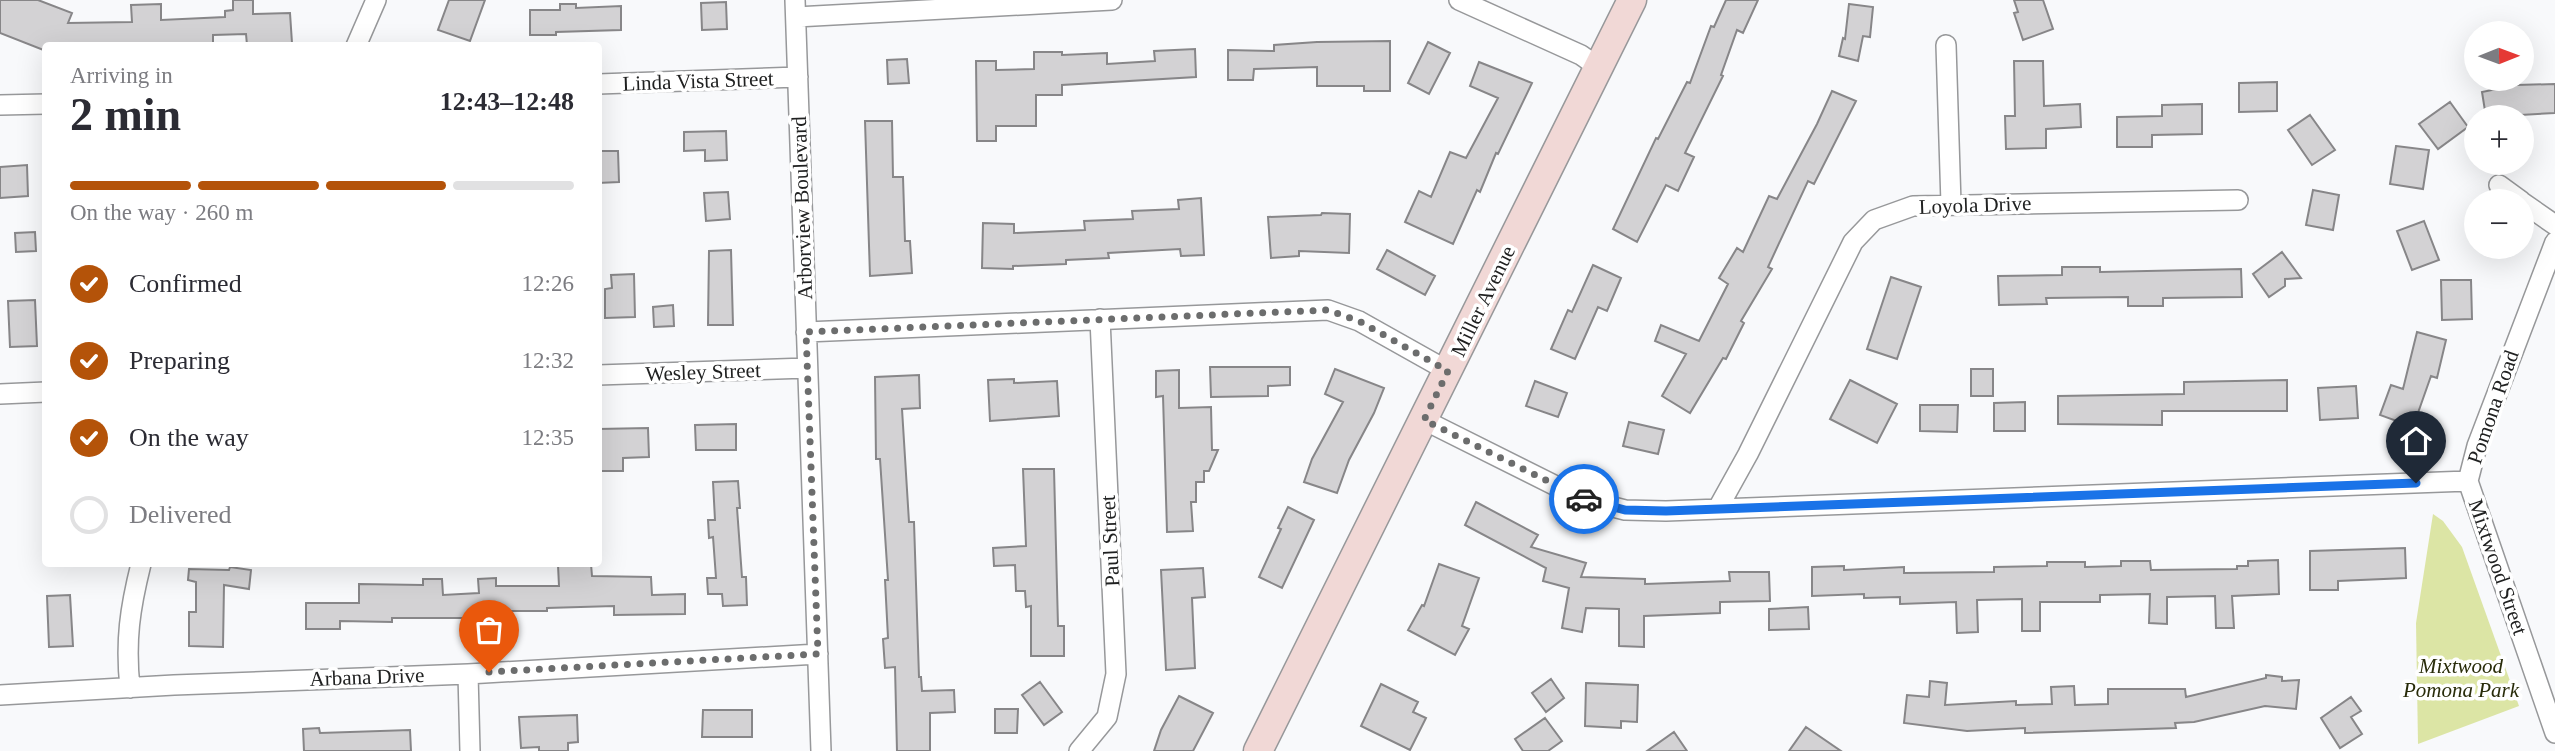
<!DOCTYPE html>
<meta charset="utf-8">
<style>
:root{--surface:#fff;--page:#f2f2f3;--text:#2b2b33;--muted:#7c7c81;--line:#e1e1e2;--accent:#b45309}
body{margin:0;font-family:"Times New Roman",serif;background:var(--page);color:var(--text);height:100vh;display:flex;flex-direction:column;font-size:26px;white-space:nowrap}
*{box-sizing:border-box;margin:0}
p{font-size:23px;color:var(--muted)}
.icon{flex:none;width:38px;height:38px;fill:none;stroke:currentColor;stroke-width:2;stroke-linecap:round;stroke-linejoin:round}
.map{position:relative;flex:1;overflow:hidden}
.drawer{position:absolute;left:42px;top:42px;width:560px;height:525px;display:flex;flex-direction:column;background:var(--surface);border-radius:7px;box-shadow:0 7px 28px #0002}
.drawer>*{flex:none}
.needle{width:46px;rotate:89deg}
.buttons{position:absolute;left:2464px;top:21px;display:grid;gap:14px}
.buttons a{display:grid;place-items:center;width:70px;height:70px;border-radius:50%;background:var(--surface);box-shadow:0 7px 28px #0002;font-size:35px}
.pin{position:absolute;display:grid;place-items:center;width:60px;height:60px;color:#fff;margin:-72px -30px;border-radius:50% 50% 50% 0;rotate:-45deg;box-shadow:0 0 7px #0007}
.pin .icon{rotate:45deg}
.courier{position:absolute;display:grid;place-items:center;width:70px;height:70px;margin:-35px;border:5px solid #1a73e8;border-radius:50%;background:#fff;color:#222;box-shadow:0 2px 9px #0007}
.summary em{font-style:normal;font-weight:800}
.summary div{display:flex;flex-direction:column-reverse}
.summary{display:flex;align-items:center;justify-content:space-between;height:119px;padding:0 28px}
h1{font-size:46px;font-weight:800;line-height:52px}
.bar{display:grid;grid-template-columns:repeat(4,1fr);gap:10px 7px;align-content:center;height:84px;padding:0 28px}
.bar i{height:9px;border-radius:5px;background:var(--line)}
.bar .selected{background:var(--accent)}
.bar p{grid-column:span 4}
ol{padding:0 28px;list-style:none}
li{display:flex;align-items:center;gap:21px;height:77px}
li p{margin-inline-start:auto}
li .icon{padding:7px;border-radius:50%;background:var(--accent);color:#fff;stroke-width:4}
li:last-child{color:var(--muted)}
li i{width:38px;height:38px;border:4px solid var(--line);border-radius:50%}
.map>svg:first-child{display:block}
.green{fill:#dce5a5}
.building{fill:#d3d2d4;stroke:#878688;stroke-width:2}
.lines{fill:none;stroke-linecap:round;stroke-linejoin:round}
.minor-casing{stroke:#97989a;stroke-width:22}
.secondary-casing{stroke:#97989a;stroke-width:31}
.minor{stroke:#fff;stroke-width:19}
.secondary{stroke:#f1d8d6;stroke-width:28}
.done{stroke:#6c6d6d;stroke-width:7;stroke-dasharray:0 12.6}
.route{stroke:#1a73e8;stroke-width:9}
.labels{text-anchor:middle;dominant-baseline:central;stroke-width:7;stroke-linejoin:round;paint-order:stroke}
.street-label{font-size:21px;fill:#202121;stroke:#fff}
.park-label{font-size:21px;font-style:italic;fill:#292c0a;stroke:#fff}
</style>
<div class="map">
<svg width="2555" height="751" viewBox="0 0 2555 751">
<rect width="100%" height="100%" fill="#f8f9fb"/>
<path class="green" d="M2433,514l10,7 19,26 57,159 -101,38 -2,-121z"/>
<path class="building" d="M0,0h38l34,13 -4,10 64,-1 -1,-17 30,-1v16l64,-3v-6l8,-1v-10h20v14l37,-1 2,30 -45,2 -1,-11 -33,1v11h-167v5l-46,-18z
M449,0h36l-15,41 -32,-11z
M1726,0h32l-15,33 -6,-3 -16,45 2,1 -38,77 9,4 -16,34 -12,-6 -29,57 -24,-13 43,-91 2,1 29,-57 3,1 21,-57 3,1z
M2014,0h29l10,29 -30,11 -9,-27 4,-1z
M726,2l1,27 -25,1 -1,-27z
M560,4h16v4l45,-2v24l-65,2v3h-26v-25h30z
M1849,4l24,3 -3,30 -7,-1 -5,25 -19,-5 4,-18 2,1z
M1390,41v50h-26v-5h-47v-19l-63,2 -1,11h-25v-30l46,1v-6l43,-3z
M1428,42l22,11 -21,41 -21,-11z
M1195,49l1,28 -134,8v10h-26v31h-40v15h-19l-1,-80h20v9l38,-1v-17h28v3l45,-2v11l48,-3 -1,-10z
M907,59l2,24 -21,1 -1,-24z
M2014,61h29l1,45 36,-2 1,23 -35,2v19l-40,1 -1,-33h10z
M1479,62l53,21 -34,71 -2,-1 -16,39 -3,-2 -24,54 -48,-22 14,-31 12,6 19,-45 16,6 32,-60 -28,-12z
M2277,82v29l-38,1v-29z
M2555,84v29l-69,4 -4,-25 34,-7z
M1832,91l24,10 -42,83 -6,-3 -40,86 4,2 -31,52 3,2 -18,36 -3,-1 -33,55 -28,-17 24,-42 -31,-13 6,-16 38,16 29,-57 -9,-6 18,-30 6,4 26,-56 8,3 40,-75z
M2450,102l18,25 -30,22 -19,-25z
M2202,104v30l-50,1v12h-35v-30l45,-1v-11z
M2310,115l25,35 -23,15 -24,-35z
M865,121h27l1,56h10l2,64h5l2,32 -42,3z
M726,131l1,29 -22,1v-11l-21,1v-19z
M2396,146l33,4 -6,39 -33,-5z
M598,151h20l1,31 -21,1z
M27,165l1,31 -28,2v-31z
M2313,190l26,5 -6,35 -27,-5z
M728,192l2,27 -24,2 -2,-28z
M1201,198l3,57 -23,1 -1,-7 -72,4 1,5 -43,2v4l-53,2v3l-31,-1 1,-45 31,1v9l71,-3 -1,-9 49,-2 -1,-8 47,-2 -1,-9z
M1322,213l28,1 -1,39 -50,-2v5l-28,2 -3,-41 53,-2z
M2424,221l15,39 -27,10 -15,-39z
M35,232l1,19 -20,1 -1,-19z
M731,250l2,75h-25l1,-74z
M1387,250l48,26 -10,19 -48,-26z
M2282,252l19,26 -16,1v7l-16,11 -16,-23z
M1593,265l28,13 -14,33 -9,-4 -23,52 -24,-10 17,-39 4,2z
M2062,267h38v5l141,-3 1,28 -79,1v8h-35v-9l-82,1 1,6 -48,1 -1,-29 64,-1z
M634,274l1,43 -30,1v-29l7,-1 -1,-13z
M1891,277l30,10 -24,72 -30,-10z
M2441,280h30l1,39 -30,1z
M35,300l2,46 -27,1 -2,-46z
M673,305l1,21 -20,1 -1,-20z
M2417,332l29,8 -9,38 -6,-2 -18,51 -33,-12 11,-30 12,4z
M1210,367h80v18l-22,1v10l-57,1z
M1335,369l49,19 -10,25 -25,47 -12,33 -33,-11 8,-23 31,-57 -18,-8z
M1971,369h22v27h-22z
M1179,370v38l32,-1 1,43h6l-9,21h-5v11h-8v20h-5l2,29 -26,1 -4,-136 -7,1v-26z
M919,375l1,33 -18,1 7,113h5l5,155h2l1,14 32,-1 1,22 -25,1v38h-33l-2,-84 -10,1 -2,-29 5,-1 -3,-58h3l-8,-121h-4l-1,-82z
M1014,379v4l43,-2 2,35 -69,5 -2,-41z
M1850,380l47,24 -20,39 -47,-24z
M2287,380v31h-125v14l-104,-1v-28l126,-2v-12z
M1535,381l32,12 -9,24 -32,-11z
M2356,386l2,32 -38,2 -2,-32z
M2025,402v29h-31v-28z
M1920,405h38l-1,27 -37,-1z
M1629,422l35,8 -6,24 -35,-8z
M736,424v26h-40l-1,-25z
M648,428l1,29 -26,1v13h-25v-42z
M1023,469h31l4,157h6v30h-33v-50l-5,1 -1,-16h-9l-1,-26 -21,1 -1,-18 33,-2z
M738,481l2,27h-3l5,69h4l1,28 -24,1 -1,-12h-14l-1,-16h9l-3,-41 -4,1 -1,-18h7l-2,-38z
M1476,502l62,33 -7,12 55,16 -5,14 64,2v5l85,-3 -1,-9h40l1,29 -50,1v11l-76,3v31l-25,-1v-37l-33,-1 -4,24 -20,-4 7,-40 -26,-7 3,-13 -81,-43z
M1288,507l26,13 -32,68 -23,-11 22,-48 -3,-1z
M2405,548l1,30 -68,3v9h-28v-39z
M2278,560l1,34 -47,2 2,32h-18l-1,-32 -48,1v27l-18,-1 1,-29 -50,1v7h-60v29h-18v-32l-45,1 1,32 -21,1 -1,-31 -56,2v-7l-36,1v-4l-52,2v-29l32,-1v4l60,-3v6l90,-1v-5l53,-1v-4h38v5l36,-1v-5h29l1,9 86,-1v-3h11v-5z
M591,564l1,12 59,1 1,18 33,-1v20l-71,1v-9l-67,2v3h-50l1,8 -32,2v-3h-74v4l-52,-1v8h-34v-26h53v-19l64,1v-6h19l1,16 36,-2 -1,-14 18,-1v8h63l-1,-21z
M1439,564l40,14 -17,48 7,3 -14,26 -47,-25 14,-25 2,1z
M230,567l21,3 -2,19 -25,-4 -1,62 -34,-1v-34h7v-30l-8,-2 1,-11 40,1z
M1203,568l2,29 -13,1 3,70 -29,2 -5,-100z
M70,595l3,51 -24,1 -2,-51z
M1808,607l1,22 -40,1v-21z
M2266,675l16,2v4l17,-1 -3,29 -31,-3 -71,16 -19,1 1,5 -151,5v-5l-58,3 -63,-8 3,-28 22,2 1,-16 17,2 -2,22 71,-4v4l36,-1 -1,-17 23,-1 1,19 33,-1v-15h77l1,8 80,-19z
M1551,679l13,19 -18,14 -14,-19z
M1040,682l22,30 -18,13 -22,-30z
M1586,683l52,2 -1,37 -16,-1v7l-36,-2z
M1381,684l37,18 -5,10 13,6 -16,32 -49,-24z
M1179,696l34,17 -20,38h-39l7,-21z
M2351,697l10,14 -10,6 11,17 -22,14 -19,-30z
M995,709h23l-1,24h-22z
M703,710h49v27h-50z
M577,715l1,27 -10,1v8h-29v-4l-18,1 -2,-31z
M1545,718l17,23 -14,10h-25l-8,-12z
M1806,727l35,24h-52z
M319,728l1,5 90,-3 1,21h-107l-1,-22z
M1674,732l13,19h-40z"/>
<g class="lines">
<g class="minor-casing">
<path id="minor" d="M795,0l26,751
M1459,0l122,55 17,12
M796,17l316,-17
M1946,45l5,159
M356,46l20,-46
M598,84l200,-7
M0,105l46,-1
M2499,185l22,16
M2522,202l33,23
M806,332l522,-22 31,11 89,50
M598,375l209,-7
M0,394l46,-2
M1424,420l158,79 43,11 41,1 802,-30
M2468,481l87,252
M2468,481l9,-35 78,-204
M1718,508l30,-54 105,-212 21,-22 39,-14 325,-6
M468,674l2,77
M130,688c-5,-47 0,-80 11,-124
M0,695l174,-10 294,-11 350,-20
M1079,751l28,-34 9,-43 -16,-355"/>
</g>
<g class="secondary-casing">
<path id="secondary" d="M1258,751l374,-751"/>
</g>
<use href="#minor" class="minor"/>
<use href="#secondary" class="secondary"/>
</g>
<g class="lines">
<path class="done" d="M489,672l329,-18 -12,-322 522,-22 31,11 89,50 -24,49 160,79"/>
<path class="route" d="M1584,499l41,11 41,1 750,-28"/>
</g>
<g class="labels">
<g class="street-label">
<text transform="translate(698 81) rotate(-2)">Linda Vista Street</text>
<text transform="translate(1975 205) rotate(-2)">Loyola Drive</text>
<text transform="translate(802 208) rotate(-92)">Arborview Boulevard</text>
<text transform="translate(1483 301) rotate(-64)">Miller Avenue</text>
<text transform="translate(703 372) rotate(-2)">Wesley Street</text>
<text transform="translate(2493 407) rotate(-71)">Pomona Road</text>
<text transform="translate(1110 541) rotate(-93)">Paul Street</text>
<text transform="translate(2498 567) rotate(71)">Mixtwood Street</text>
<text transform="translate(367 677) rotate(-2)">Arbana Drive</text>
</g>
<g class="park-label">
<text x="2461" y="666">Mixtwood<tspan x="2461" dy="24">Pomona Park</tspan></text>
</g>
</g>
</svg>
<div class="buttons">
<a><svg class="needle" viewBox="-14 -14 28 28"><path d="M0-13l5 13h-10z" fill="#e53935"/><path d="M0 13l5-13h-10z" fill="#7c7c81"/></svg></a>
<a>+</a>
<a>−</a>
</div>
<div class="pin" style="left:489px;top:672px;background:#ea580c"><svg class="icon" aria-label="bag" viewBox="0 0 24 24"><path d="M5 8h14l-1 12H6zM9 8a3 3 0 0 1 6 0"/></svg></div>
<div class="pin" style="left:2416px;top:483px;background:#1f2937"><svg class="icon" aria-label="home" viewBox="0 0 24 24"><path d="M3 11l9-7 9 7M6 9v11h12V9"/></svg></div>
<div class="courier" style="left:1584px;top:499px"><svg class="icon" aria-label="car" viewBox="0 0 24 24"><path d="M5 17H2v-5l4-1 3-4h7l3 4 3 1v5h-3M9 17h6M6 11h13"/><circle cx="7" cy="17" r="2"/><circle cx="17" cy="17" r="2"/></svg></div>
<section class="drawer">
<div class="summary"><div><h1>2 min</h1><p>Arriving in</p></div><em>12:43–12:48</em></div>
<div class="bar"><i class="selected"></i><i class="selected"></i><i class="selected"></i><i></i><p>On the way · 260 m</p></div>
<ol>
<li><svg class="icon" aria-label="check" viewBox="0 0 24 24"><path d="M5 12l5 5 9-10"/></svg>Confirmed<p>12:26</p></li>
<li><svg class="icon" aria-label="check" viewBox="0 0 24 24"><path d="M5 12l5 5 9-10"/></svg>Preparing<p>12:32</p></li>
<li><svg class="icon" aria-label="check" viewBox="0 0 24 24"><path d="M5 12l5 5 9-10"/></svg>On the way<p>12:35</p></li>
<li><i></i>Delivered</li>
</ol>
</section>
</div>
